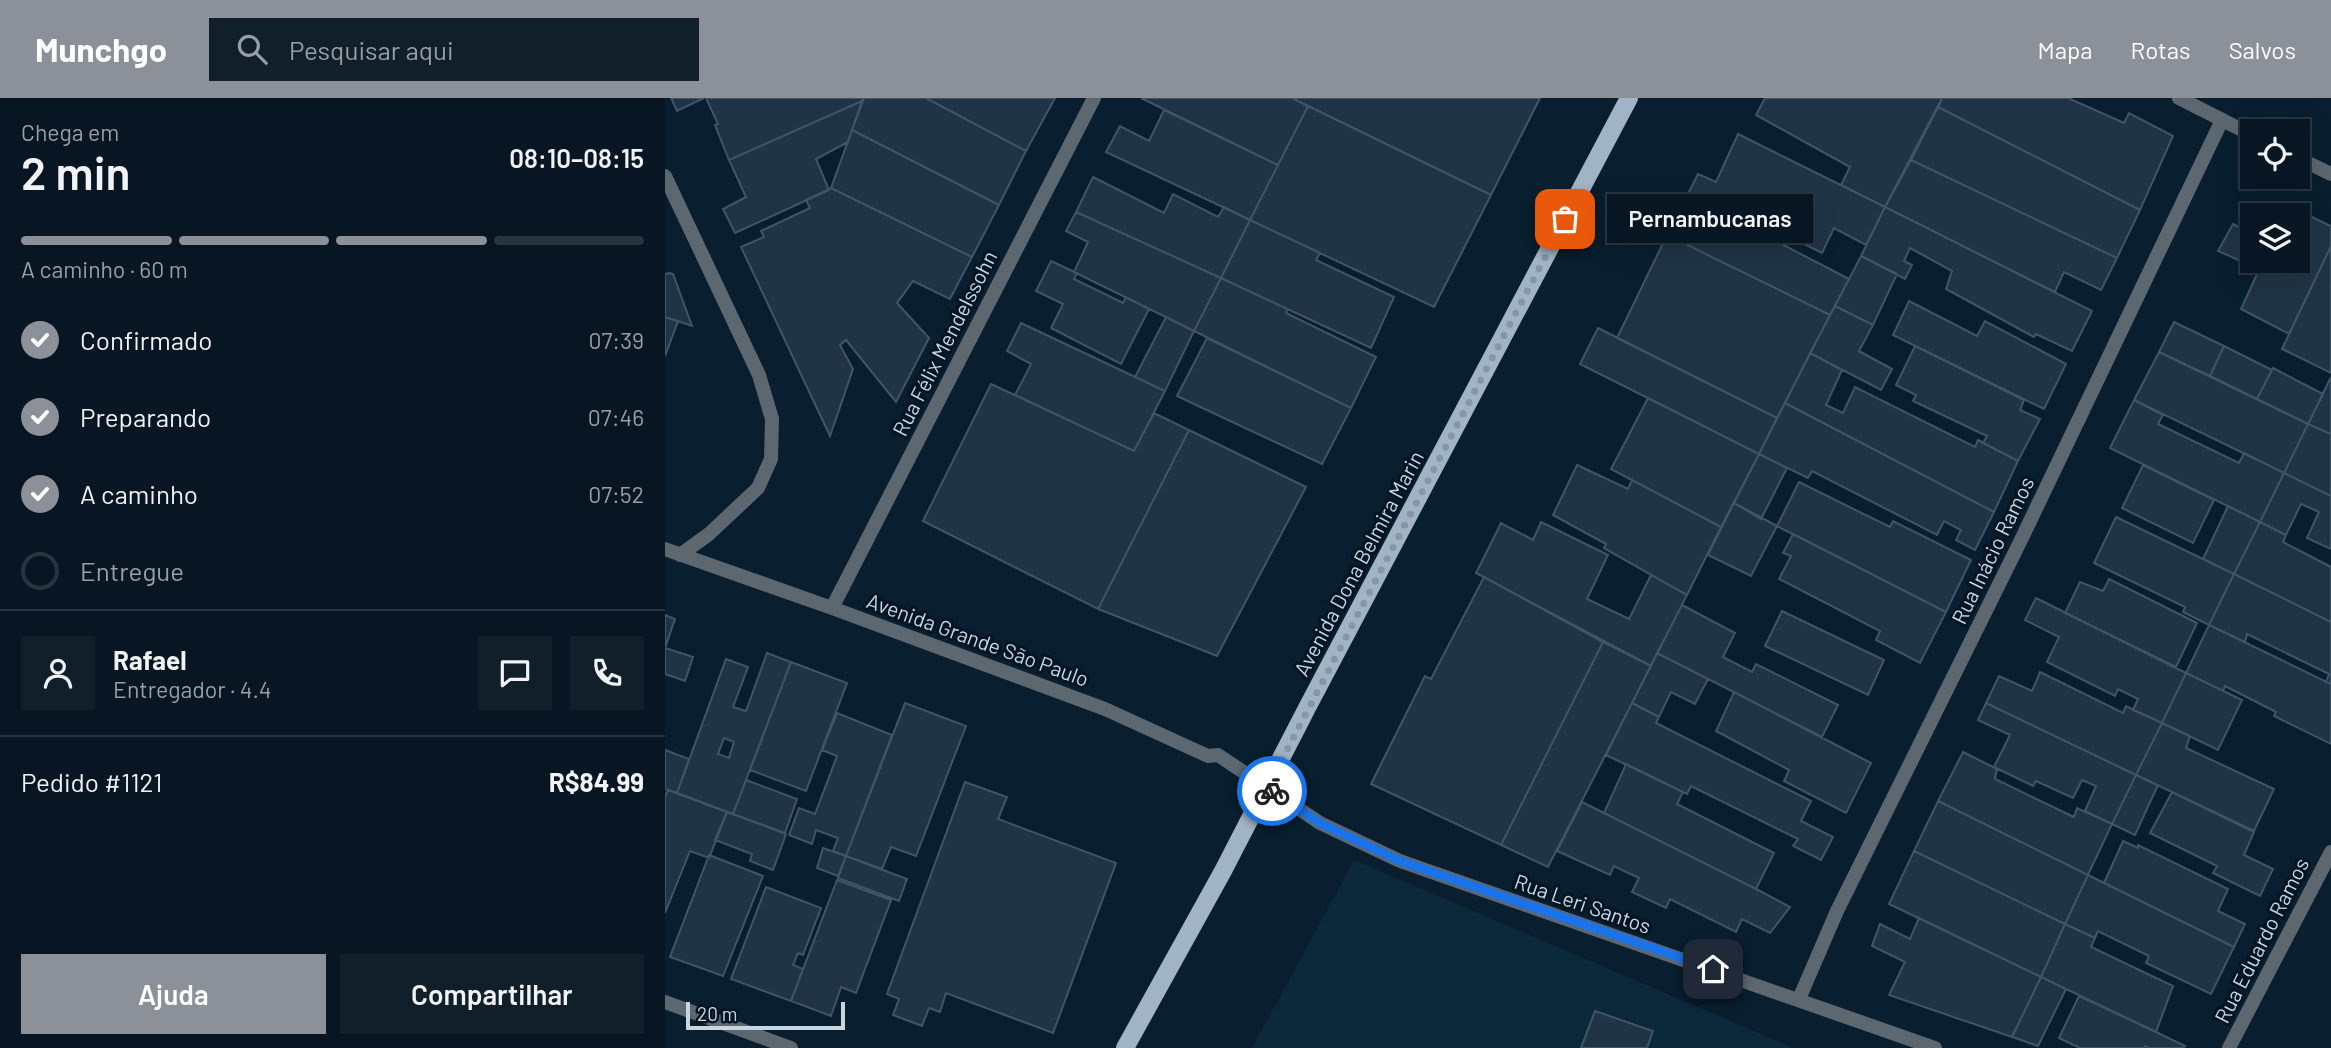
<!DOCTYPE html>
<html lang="pt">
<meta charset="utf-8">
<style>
:root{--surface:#071622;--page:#101f2a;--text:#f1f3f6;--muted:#989fa5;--line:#283540;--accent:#8c9099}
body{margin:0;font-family:Barlow,sans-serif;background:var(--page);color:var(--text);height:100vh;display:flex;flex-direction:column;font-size:26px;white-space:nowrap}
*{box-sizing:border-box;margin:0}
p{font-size:23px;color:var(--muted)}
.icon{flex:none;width:38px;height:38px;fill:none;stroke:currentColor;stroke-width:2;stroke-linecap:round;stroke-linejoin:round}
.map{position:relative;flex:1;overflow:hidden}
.drawer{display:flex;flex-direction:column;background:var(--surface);width:665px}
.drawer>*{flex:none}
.buttons{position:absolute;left:1575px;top:21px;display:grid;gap:14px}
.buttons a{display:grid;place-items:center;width:70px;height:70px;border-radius:0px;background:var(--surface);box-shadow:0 7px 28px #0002,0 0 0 2px var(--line);font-size:35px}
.scale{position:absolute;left:21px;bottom:18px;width:159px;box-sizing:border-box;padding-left:7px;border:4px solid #c9d6e0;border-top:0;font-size:19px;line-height:24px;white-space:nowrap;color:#c9d6e0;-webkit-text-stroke:5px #021524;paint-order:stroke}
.pin{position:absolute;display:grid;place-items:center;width:60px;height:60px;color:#fff;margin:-30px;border-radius:14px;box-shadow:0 4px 10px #0006}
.courier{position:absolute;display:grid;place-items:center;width:70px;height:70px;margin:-35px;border:5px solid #1a73e8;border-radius:50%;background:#fff;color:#222;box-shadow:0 2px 9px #0007}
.bubble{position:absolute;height:49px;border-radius:0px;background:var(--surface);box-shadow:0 7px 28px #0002,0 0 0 2px var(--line);font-size:23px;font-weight:600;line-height:49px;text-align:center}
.headline em{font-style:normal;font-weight:600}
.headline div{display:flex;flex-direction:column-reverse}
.headline{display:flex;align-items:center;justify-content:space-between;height:119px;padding:0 21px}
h1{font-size:46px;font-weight:600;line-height:52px}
.bar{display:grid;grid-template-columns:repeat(4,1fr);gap:10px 7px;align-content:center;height:84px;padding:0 21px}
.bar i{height:9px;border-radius:5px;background:var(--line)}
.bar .selected{background:var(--accent)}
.bar p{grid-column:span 4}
.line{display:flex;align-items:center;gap:18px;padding:0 21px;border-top:2px solid var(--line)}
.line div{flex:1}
.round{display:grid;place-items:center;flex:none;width:74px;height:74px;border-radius:0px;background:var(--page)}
ol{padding:0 21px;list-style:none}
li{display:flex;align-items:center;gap:21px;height:77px}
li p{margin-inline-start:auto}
li .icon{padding:7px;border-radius:50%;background:var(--accent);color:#fff;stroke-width:4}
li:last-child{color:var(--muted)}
li i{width:38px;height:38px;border:4px solid var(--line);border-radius:50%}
.action{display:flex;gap:14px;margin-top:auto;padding:14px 21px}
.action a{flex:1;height:80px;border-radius:0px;background:var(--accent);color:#fff;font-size:28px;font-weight:600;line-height:80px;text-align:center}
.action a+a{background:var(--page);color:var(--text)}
header{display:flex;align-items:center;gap:42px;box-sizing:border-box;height:98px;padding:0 35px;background:var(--accent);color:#fff}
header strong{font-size:33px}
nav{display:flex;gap:38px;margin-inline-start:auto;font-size:24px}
.search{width:490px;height:63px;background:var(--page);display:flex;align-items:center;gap:18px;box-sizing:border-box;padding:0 24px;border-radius:0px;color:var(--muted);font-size:26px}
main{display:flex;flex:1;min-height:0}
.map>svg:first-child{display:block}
.built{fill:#0c283b}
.building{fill:#203445;stroke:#405668;stroke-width:2;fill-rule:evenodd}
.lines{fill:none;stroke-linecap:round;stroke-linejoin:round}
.minor{stroke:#5d6770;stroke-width:14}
.tertiary{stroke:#5d6770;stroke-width:14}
.primary{stroke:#a0b4c6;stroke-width:18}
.done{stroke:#8696a2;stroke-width:7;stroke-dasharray:0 12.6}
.route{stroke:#1a73e8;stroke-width:9}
.labels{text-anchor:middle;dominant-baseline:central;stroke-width:6;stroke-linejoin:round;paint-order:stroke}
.street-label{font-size:21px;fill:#c9d6e0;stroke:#021524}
</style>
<header>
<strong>Munchgo</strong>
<div class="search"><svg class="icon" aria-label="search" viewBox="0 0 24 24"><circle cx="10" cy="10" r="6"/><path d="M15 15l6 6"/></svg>Pesquisar aqui</div>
<nav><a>Mapa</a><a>Rotas</a><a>Salvos</a></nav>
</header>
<main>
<section class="drawer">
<div class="headline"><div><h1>2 min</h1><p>Chega em</p></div><em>08:10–08:15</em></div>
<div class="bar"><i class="selected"></i><i class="selected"></i><i class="selected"></i><i></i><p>A caminho · 60 m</p></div>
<ol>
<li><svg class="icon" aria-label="check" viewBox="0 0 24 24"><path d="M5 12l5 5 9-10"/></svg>Confirmado<p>07:39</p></li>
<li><svg class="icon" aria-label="check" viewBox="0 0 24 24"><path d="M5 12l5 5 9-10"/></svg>Preparando<p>07:46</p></li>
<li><svg class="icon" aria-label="check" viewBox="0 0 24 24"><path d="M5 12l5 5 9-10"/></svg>A caminho<p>07:52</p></li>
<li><i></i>Entregue</li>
</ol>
<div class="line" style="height:126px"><a class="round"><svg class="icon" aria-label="person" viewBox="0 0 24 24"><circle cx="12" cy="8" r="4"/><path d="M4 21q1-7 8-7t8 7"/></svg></a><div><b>Rafael</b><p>Entregador · 4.4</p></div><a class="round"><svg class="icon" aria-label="chat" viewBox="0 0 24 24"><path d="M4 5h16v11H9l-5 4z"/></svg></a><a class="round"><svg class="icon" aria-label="phone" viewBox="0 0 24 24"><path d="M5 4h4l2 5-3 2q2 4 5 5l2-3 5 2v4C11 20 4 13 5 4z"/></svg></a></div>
<div class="line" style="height:91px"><div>Pedido #1121</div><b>R$84.99</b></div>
<div class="action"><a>Ajuda</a><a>Compartilhar</a></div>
</section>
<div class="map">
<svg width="1666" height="950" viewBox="0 0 1666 950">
<rect width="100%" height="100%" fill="#091e2e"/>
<path class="built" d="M689,762l440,188h-542z"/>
<path class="building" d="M6,0h33l-27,13z
M41,0h158l-2,3 -133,59 -14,-35 3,-1z
M199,0h62l100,53 -27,54 -147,-75z
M261,0h129l-29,53z
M476,0h151l16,8 -30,59z
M627,0h248l-49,97z
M1100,0h177l-57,109 -44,-22 9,-18 -94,-52z
M1277,0h126l56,25 5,-10 44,23 -33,74 -202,-103z
M197,3l-14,41 -32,17 13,31 -94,43 -12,-24 23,-12 -17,-37z
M643,8l183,89 -57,112 -184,-87z
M1273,9l202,103 -23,48 -206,-98z
M499,12l114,55 -28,55 -144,-68 14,-26 29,15z
M187,32l147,75 -27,52 -141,-69z
M1073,36l147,73 -19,38 -32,-17 -12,25 -103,-51 -3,8 133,69 -19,36 -163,-80 31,-61 18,8z
M1246,62l206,98 -16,32 -37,-18 -9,20 -170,-85z
M428,79l71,36 9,-19 45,23 6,-10 26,13 -29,58 -145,-66z
M166,90l141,69 -22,42 -37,-18 -16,22 32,35 -33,64 -50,-62 -6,5 13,24 -23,67 -89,-189 23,-10 -3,-6 49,-23 -4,-8z
M1624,108l42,20v20l-42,88 -48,-25 22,-48h35v-46h-13z
M1220,109l207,104 -20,40 -36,-17 -2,3 -88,-48 6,-18 -42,-23 -6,13 8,4 -7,14 -44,-23z
M411,114l145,66 -27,53 -120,-59 14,-30 -22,-11z
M585,122l70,33 -4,7 78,37 -23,51 -150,-70z
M1568,126l19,10v27h2l-2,5 -34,-15z
M1002,137l163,80 -53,103 -160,-80z
M1666,148v127l-49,-24z
M1196,158l36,18 -24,51 -38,-19z
M386,163l26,12 -3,6 49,24 3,-6 23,12 -28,55 -70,-36 12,-24 -27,-13z
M4,175l4,1 19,52 -27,-9v-43z
M556,180l66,31 -1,4 90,44 -25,51 -157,-77z
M1244,203l68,35 8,-15 81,43 -22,45 -151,-74z
M1170,208l38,19 -14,26 33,18 -11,21 -71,-37z
M0,219l13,4 -13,35z
M501,219l28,14 -29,60 -30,-14z
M1509,224l50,24 -14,30 -51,-24z
M356,225l144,68 -31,60 -119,-56 16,-31 -24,-13z
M933,230l179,90 -18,36 -179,-90z
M542,240l144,70 -29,56 -145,-68z
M1250,248l109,54 -4,10 20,9 -22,42 -35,-18 4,-7 -74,-35 3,-6 -20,-10z
M1559,248l48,24 -15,29 -47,-23z
M1494,254l149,72 -24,49 -150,-73z
M1145,255l32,17 -16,35 17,8 12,-26 120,60 3,-7 40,21 -24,51 -209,-109z
M1608,270l50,26 -15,30 -51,-25z
M1666,279v57l-23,-10z
M326,286l143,67 20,-38 35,17 -91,179 -175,-88z
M983,300l111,56 -38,73 -110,-58z
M1469,302l29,15 -5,9 81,39 5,-10 40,20 -24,49 -150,-74z
M1120,305l209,109 -19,38 -19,-10 5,-10 -17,-9 -7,14 -125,-64 -4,7 -49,-24z
M1643,326l23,10v62l-47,-23z
M524,332l117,57 -89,169 -119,-47z
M1094,356l28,14 -26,51 -27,-16z
M912,367l51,24 4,-9 89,47 -34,68 -83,-47 2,-4 -53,-29z
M1478,367l71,35 -21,43 -71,-35z
M1619,375l47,23v53l-24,-11 12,-26 -18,-8 -15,31 -26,-13z
M1134,384l91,45 3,-6 78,39 -25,52 -169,-86z
M1069,405l43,23 -26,50 -43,-21z
M1563,408l32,16 -26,52 -31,-15z
M1451,419l118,57 -25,51 -26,-13 2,-5 -91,-44z
M876,424l67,33 -21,44 42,20 22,-44 36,20 -36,71 -175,-93 25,-50 32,17z
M1595,424l26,13 -3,7 48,25v55l-97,-48z
M1128,436l153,78 -26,51 -44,-23 4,-9 -101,-52 12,-23 -8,-3z
M1569,476l97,48v62l-5,-2 3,-8 -82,-40 -2,8 -36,-17z
M819,479l119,65 -102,203 -130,-61 54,-108 6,3z
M1444,481l88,44 -21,44 -111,-54 15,-31 23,9z
M1371,500l150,75 -24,50 -29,-13 5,-11 -20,-10 -3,7 -68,-34 12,-25 -34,-17z
M1017,507l53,28 -12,24 29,15 4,-8 82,41 -16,32 -165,-84z
M1117,513l102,49 -16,35 -103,-49z
M0,517l10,4 -10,29z
M1544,527l122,59v60l-57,-28 2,-4 -51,-26 -2,5 -37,-18z
M938,544l48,24 -103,201 -47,-22z
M0,550l28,9 -8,24 -20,-7z
M102,555l24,9 -58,152 -56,-21 49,-134 22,8 -15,40 13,4zM59,640l10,4 -5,16 -11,-4z
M992,555l51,26 -13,25 -24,-12 -12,25 -27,-14z
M126,564l56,21 -41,108 -56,-21z
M1375,574l83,41 3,-7 36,17 -26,52 -150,-72 13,-27 33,15z
M1521,575l56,27 -24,50 -56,-27z
M1069,594l137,71 -25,50 -62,-32 5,-11 -73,-39z
M240,605l61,23 -50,130 -25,-9 -9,22 -36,-13z
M967,605l27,14 -3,6 155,78 -10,20 32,16 -12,23 -28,-14 5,-7 -107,-53 -4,8 -81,-39z
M1321,605l150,72 -24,49 -27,-13 11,-25 -14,-6 -9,18 -37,-17 -3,5 -39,-19 16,-32 -32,-15z
M172,615l55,22 -46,121 -13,-5 5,-13 -22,-8 -4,14 -23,-9 10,-27 16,6 22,-58 -15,-6z
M1497,625l28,13 -4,12 88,41 -20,42 -118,-56z
M0,652l24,9 -12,34 -12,-4z
M1298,654l34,17 -2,10 79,38 3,-9 35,16 -24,51 -150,-74z
M961,666l57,28 -6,12 97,49 -18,36 -152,-76z
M1471,677l22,10 -23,50 -23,-11z
M81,682l51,19 -12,34 -52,-19z
M300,684l42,15 -9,22 118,44 -63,170 -107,-40 -6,19 -11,-4 -7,18 -29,-11 6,-16 -12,-5z
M3,692l59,22 -18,46 -19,-7 -25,62v-116z
M1507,694l82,40 -10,23 29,14 -13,27 -47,-23 4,-7 -67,-33z
M1273,703l150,74 -23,49 -151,-73z
M917,704l174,87 34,18 -20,26 -28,-14 -6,13 -66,-33 -4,9 -34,-16 7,-14 -25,-12 -4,9 -53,-24z
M62,714l59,22 -13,36 -23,-9 2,-7 -37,-14z
M1458,743l15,7v-3l90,44 -10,22 27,13 -11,23 -130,-64z
M158,750l23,8 -8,20 -21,-8z
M1249,753l151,73 -24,53 -152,-73z
M44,757l54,21 -40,100 -53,-19z
M181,758l61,23 -8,22 -61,-23z
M1423,777l146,72 -23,47 -65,-31 3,-7 -51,-25 -3,7 -30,-14z
M172,782l54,20 -35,93 -15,-6 -10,29 -40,-15z
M101,789l55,21 -18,47 -5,-2 -5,12 10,4 -12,32 -60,-22z
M1254,820l122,59 -29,60 -123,-42 16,-33 -33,-16 8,-22 30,15z
M1400,826l30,14 -4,9 82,39 -17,46 -115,-55z
M1376,879l25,12 -28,57 -26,-9z
M1414,898l77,36 29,14 -2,2h-34l-4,-2 -1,2h-64l-21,-10z
M930,913l58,20 -6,17h-66z"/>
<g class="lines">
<path class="minor" d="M0,78l94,199 13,44 -1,40 -13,29 -49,46 -29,21
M0,451l167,59 273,101 103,47 10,-1 102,68 80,38 535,187
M167,510l262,-510
M1134,901l38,-88 183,-369 202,-422
M0,904l126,46
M1564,950l102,-196"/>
<path class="tertiary" d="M1514,0l73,37
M1633,60l33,16"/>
<path class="primary" d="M460,950l98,-177 85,-165 321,-608"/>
</g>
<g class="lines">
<path class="done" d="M607,693l-5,-3 298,-569"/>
<path class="route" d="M607,693l48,32 80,38 313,108"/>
</g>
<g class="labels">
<g class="street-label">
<text transform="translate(279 245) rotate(-63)">Rua Félix Mendelssohn</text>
<text transform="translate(1327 452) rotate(-64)">Rua Inácio Ramos</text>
<text transform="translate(693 465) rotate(-62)">Avenida Dona Belmira Marin</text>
<text transform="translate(313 541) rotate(20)">Avenida Grande São Paulo</text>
<text transform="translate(918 805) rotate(19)">Rua Leri Santos</text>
<text transform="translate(1596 842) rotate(-63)">Rua Eduardo Ramos</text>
</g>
</g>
</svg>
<div class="buttons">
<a><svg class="icon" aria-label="locate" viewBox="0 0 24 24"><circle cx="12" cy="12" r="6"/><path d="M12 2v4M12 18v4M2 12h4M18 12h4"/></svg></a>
<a><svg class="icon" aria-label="layers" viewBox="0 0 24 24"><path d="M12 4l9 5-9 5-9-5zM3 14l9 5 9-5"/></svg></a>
</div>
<div class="scale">20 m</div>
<div class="pin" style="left:900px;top:121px;background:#ea580c"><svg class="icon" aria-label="bag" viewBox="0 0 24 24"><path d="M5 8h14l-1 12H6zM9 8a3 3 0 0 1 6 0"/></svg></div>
<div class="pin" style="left:1048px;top:871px;background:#1f2937"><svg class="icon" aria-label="home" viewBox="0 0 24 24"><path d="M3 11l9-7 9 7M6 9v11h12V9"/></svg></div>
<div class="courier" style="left:607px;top:693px"><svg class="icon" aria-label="bike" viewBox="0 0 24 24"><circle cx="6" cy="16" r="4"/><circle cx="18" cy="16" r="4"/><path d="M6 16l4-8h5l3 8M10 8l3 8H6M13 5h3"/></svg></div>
<div class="bubble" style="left:942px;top:96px;width:206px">Pernambucanas</div>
</div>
</main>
